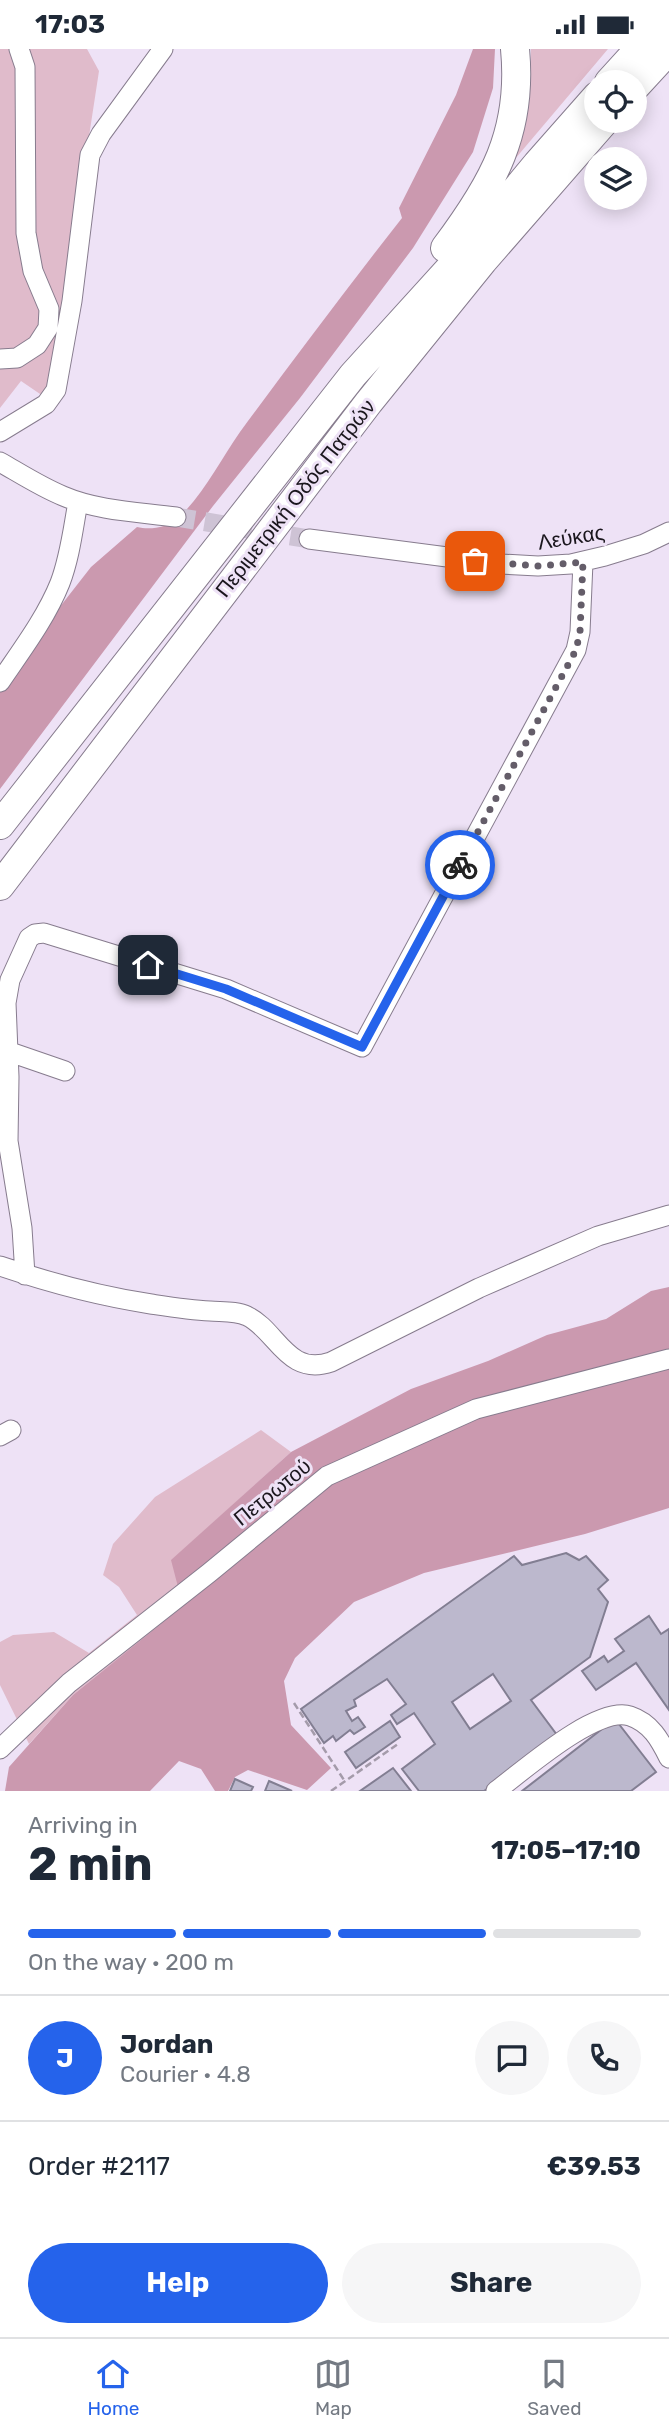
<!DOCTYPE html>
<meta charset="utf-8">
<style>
:root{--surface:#fff;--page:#f6f6f7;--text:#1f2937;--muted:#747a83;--line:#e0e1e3;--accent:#2563eb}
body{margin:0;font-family:Rubik,sans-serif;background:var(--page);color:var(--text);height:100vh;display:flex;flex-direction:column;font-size:26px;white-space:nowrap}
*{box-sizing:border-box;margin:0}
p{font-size:23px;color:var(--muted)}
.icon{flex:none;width:38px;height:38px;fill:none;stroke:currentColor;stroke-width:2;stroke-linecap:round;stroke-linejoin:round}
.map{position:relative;height:1742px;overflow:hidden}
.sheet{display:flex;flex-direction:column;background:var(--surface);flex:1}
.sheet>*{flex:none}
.buttons{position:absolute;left:584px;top:21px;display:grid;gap:14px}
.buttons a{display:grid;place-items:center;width:63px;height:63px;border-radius:50%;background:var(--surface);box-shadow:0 4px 18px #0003;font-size:35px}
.pin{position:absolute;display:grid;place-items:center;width:60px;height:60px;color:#fff;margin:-30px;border-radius:14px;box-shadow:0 4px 10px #0006}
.courier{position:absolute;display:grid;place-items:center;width:70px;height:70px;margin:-35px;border:5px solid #2563eb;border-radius:50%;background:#fff;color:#222;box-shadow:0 2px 9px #0007}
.summary em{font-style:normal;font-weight:700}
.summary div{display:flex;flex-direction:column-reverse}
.summary{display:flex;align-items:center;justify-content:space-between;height:119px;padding:0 28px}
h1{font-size:46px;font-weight:700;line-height:52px}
.bar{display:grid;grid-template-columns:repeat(4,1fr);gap:10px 7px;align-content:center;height:84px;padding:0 28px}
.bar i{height:9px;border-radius:5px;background:var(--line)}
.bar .current{background:var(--accent)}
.bar p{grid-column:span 4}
.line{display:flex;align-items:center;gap:18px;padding:0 28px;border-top:2px solid var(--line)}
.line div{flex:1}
.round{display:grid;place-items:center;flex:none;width:74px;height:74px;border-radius:37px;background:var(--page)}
.primary-button{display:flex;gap:14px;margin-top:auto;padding:14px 28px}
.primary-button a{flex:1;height:80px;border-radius:42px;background:var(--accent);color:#fff;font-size:28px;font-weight:700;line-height:80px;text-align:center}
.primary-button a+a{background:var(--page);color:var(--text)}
.status{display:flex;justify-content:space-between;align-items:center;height:49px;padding:0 35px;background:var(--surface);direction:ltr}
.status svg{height:19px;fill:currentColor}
.tab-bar{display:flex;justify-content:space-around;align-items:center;height:98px;border-top:2px solid var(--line);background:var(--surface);font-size:19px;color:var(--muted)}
.tab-bar a{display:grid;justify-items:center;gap:4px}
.tab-bar .current{color:var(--accent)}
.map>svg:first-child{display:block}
.green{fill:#e0bbcb}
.forest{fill:#cb99af}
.building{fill:#bcb8cd;stroke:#827e92;stroke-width:2;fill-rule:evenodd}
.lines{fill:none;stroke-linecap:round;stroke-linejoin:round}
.minor-tunnel{stroke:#cec3d5;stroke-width:19;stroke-dasharray:19 10;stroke-linecap:butt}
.minor-casing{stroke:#877c8e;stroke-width:21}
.highway-casing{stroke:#877c8e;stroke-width:30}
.path{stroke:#a49baa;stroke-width:2.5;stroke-dasharray:7 3.5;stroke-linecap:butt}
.minor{stroke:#fff;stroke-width:19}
.highway{stroke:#fff;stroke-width:28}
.done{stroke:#645d69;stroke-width:7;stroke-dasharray:0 12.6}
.route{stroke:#2563eb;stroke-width:9}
.labels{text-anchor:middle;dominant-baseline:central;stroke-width:6;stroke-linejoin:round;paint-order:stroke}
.street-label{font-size:21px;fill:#1a161d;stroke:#eee2f6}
</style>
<div class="status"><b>17:03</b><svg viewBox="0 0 49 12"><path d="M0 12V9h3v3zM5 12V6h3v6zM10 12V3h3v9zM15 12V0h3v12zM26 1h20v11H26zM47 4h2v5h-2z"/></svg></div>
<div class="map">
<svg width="669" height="1742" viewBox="0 0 669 1742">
<rect width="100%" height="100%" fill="#eee2f6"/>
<path class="green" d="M0,0h87l12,22 -26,170 -26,151 -4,4 -22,-15 -21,27z
M531,0h77l-93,110c12,-39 16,-69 16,-110z
M261,1381l30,22 -119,108 12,46 -111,89 -44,49 -29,-59v-43l13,-7 41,-3 35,21 48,-38 -18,-28 -16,-12 10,-31 42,-47z"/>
<path class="forest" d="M473,0h22l-2,39 -20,64 -60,96 -113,150 -87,108 -213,283v-101l27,-39 64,-82 46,-40c12,3 30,1 40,-8 25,-22 44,-60 63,-87 53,-72 107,-144 162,-214l-3,-10 57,-113z
M669,1238v221l-84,26 -161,39 -70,29 -59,56 -11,23 7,44 40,43 -24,22 -59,-20 -13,7 -7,14h-13l-14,-22 -22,-8 -29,30h-145l4,-24 64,-72 110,-89 -12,-46 120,-108 120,-63 77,-28 59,-26 59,-16 45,-28z"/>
<path class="building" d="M566,1504l13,7 7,-4 22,24 -10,9 10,13 -18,55 -59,43 29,39 -76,52h-65l-17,-22 33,-25 -21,-31 -17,11 -6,-9 15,-11 -19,-25 -33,21 2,6 -10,5 6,10 6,-4 7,10 -11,7 -4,-4 -14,11 -3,-5 -9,7 -23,-34 213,-153 8,9zM493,1625l18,27 -41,28 -18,-27z
M649,1567l12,18 8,-5v81l-33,-47 -40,27 -14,-19 22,-15 4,6 16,-11 -9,-12z
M615,1670l41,53 -25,19h-109z
M390,1672l10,16 -44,31 -11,-16z
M393,1719l18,23h-51z
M235,1730l18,8 -2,4h-21z
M269,1732l23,10h-27z"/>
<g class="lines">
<path class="minor-tunnel" d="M176,468l133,22"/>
<g class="minor-casing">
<path id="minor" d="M0,310l17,-1 20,-13 11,-17 1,-19 -16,-38 -7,-38 -1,-166 -6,-18
M0,383l46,-28 10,-14 16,-89 18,-146 11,-21 62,-85
M0,413c21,12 41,25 63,34 35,15 76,16 113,21
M309,490l192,25 37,2 33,-2 34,-8 39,-12 25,-12
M0,633c21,-31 46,-64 60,-99 10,-26 13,-54 18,-81
M7,1002l58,20
M0,1217c50,17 99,30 151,38 20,3 39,6 59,7 12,1 27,0 37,5 30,14 40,61 84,46l148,-74 119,-52 71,-21
M25,1226l-3,-47 -14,-87 1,-64 -3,-74 4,-23 19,-42 6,-4 9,-1 182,56 136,58 214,-397 4,-18 3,-70
M0,1387l11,-6
M0,1700l69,-66 140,-110 118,-97 149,-67 193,-50
M496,1742c27,-20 101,-86 134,-75 21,7 30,24 39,42"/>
</g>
<g class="highway-casing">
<path id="highway" d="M609,33l30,-33
M635,38l34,-37
M445,199c48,-64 78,-116 70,-199
M0,776l353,-450 108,-119 76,-92 60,-68
M0,837l369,-484 114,-141 122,-140"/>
</g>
<path class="path" d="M294,1654l50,77
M331,1742l67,-47"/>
<use href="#minor" class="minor"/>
<use href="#highway" class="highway"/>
</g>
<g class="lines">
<path class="done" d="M460,816l116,-215 4,-18 3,-70 -45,4 -63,-5"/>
<path class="route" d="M148,916l78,24 136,58 98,-182"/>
</g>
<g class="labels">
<g class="street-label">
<text transform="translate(295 449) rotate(-52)">Περιμετρική Οδός Πατρών</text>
<text transform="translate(571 488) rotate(-9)">Λεύκας</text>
<text transform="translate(272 1443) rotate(-39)">Πετρωτού</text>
</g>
</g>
</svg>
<div class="buttons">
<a><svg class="icon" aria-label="locate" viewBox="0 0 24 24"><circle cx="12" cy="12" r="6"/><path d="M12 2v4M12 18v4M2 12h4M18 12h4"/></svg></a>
<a><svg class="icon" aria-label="layers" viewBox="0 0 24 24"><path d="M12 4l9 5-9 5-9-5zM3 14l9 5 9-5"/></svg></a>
</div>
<div class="pin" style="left:475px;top:512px;background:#ea580c"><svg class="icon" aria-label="bag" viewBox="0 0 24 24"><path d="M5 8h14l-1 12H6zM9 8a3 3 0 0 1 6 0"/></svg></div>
<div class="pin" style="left:148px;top:916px;background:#1f2937"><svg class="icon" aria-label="home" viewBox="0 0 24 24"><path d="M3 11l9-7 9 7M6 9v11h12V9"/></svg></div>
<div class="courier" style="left:460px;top:816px"><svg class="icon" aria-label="bike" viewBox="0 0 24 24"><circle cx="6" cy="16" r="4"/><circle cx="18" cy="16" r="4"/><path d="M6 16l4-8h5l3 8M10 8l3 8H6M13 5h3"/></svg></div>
</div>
<section class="sheet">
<div class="summary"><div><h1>2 min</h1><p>Arriving in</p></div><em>17:05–17:10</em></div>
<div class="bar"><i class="current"></i><i class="current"></i><i class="current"></i><i></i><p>On the way · 200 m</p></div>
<div class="line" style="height:126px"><b class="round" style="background:var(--accent);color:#fff">J</b><div><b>Jordan</b><p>Courier · 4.8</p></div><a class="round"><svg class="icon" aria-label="chat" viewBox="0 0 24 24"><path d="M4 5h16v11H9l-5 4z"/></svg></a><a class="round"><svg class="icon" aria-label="phone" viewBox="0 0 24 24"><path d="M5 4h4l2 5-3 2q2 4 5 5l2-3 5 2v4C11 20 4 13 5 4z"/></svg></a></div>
<div class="line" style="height:91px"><div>Order #2117</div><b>€39.53</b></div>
<div class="primary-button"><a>Help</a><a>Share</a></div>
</section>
<nav class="tab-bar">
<a class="current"><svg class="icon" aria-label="home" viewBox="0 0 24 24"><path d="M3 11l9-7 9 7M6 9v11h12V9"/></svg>Home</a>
<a><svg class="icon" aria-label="map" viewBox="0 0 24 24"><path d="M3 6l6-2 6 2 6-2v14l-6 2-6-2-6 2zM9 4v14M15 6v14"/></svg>Map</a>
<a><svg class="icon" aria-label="saved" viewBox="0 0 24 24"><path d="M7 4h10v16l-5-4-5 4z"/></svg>Saved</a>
</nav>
